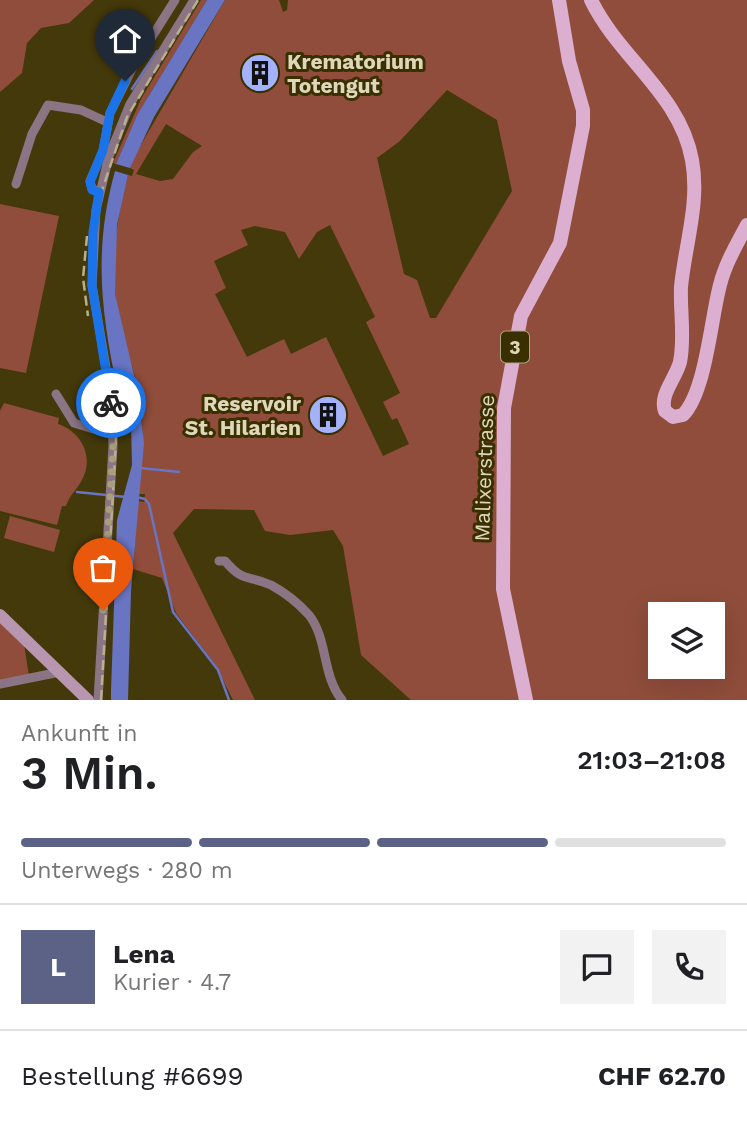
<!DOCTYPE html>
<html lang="de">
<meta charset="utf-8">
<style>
:root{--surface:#fff;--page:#f2f2f2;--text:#202124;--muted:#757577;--line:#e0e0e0;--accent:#5b6285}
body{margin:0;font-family:"Work Sans",sans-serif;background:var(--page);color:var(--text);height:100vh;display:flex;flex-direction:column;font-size:26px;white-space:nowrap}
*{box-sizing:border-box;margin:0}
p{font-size:23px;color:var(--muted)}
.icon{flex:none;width:38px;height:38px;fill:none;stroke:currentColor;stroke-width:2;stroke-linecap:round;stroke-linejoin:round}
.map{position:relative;height:700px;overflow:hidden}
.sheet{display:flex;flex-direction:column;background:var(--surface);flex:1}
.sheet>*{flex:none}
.tools{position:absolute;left:648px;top:602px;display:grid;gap:14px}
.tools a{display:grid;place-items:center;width:77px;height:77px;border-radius:0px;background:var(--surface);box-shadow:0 7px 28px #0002;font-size:35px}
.pin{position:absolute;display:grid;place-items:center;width:60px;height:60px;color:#fff;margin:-72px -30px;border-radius:50% 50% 50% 0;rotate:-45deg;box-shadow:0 0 7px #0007}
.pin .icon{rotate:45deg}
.courier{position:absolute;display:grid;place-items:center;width:70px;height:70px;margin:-35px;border:5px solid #1a73e8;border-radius:50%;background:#fff;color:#222;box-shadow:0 2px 9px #0007}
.head em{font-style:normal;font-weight:600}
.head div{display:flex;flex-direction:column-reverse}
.head{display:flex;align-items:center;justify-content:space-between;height:119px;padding:0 21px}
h1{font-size:46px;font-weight:600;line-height:52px}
.bar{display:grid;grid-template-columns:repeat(4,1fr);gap:10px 7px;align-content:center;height:84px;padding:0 21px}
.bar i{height:9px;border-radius:5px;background:var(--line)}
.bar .active{background:var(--accent)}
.bar p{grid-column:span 4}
.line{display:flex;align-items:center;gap:18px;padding:0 21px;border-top:2px solid var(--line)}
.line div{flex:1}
.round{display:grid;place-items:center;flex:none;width:74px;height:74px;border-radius:0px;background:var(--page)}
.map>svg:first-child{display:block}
.green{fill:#904d3b;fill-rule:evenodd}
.water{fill:#6974c3}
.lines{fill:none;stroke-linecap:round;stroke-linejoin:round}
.stream{stroke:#6974c3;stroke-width:2.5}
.street{stroke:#8b7585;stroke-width:9}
.secondary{stroke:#b996b0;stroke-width:12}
.primary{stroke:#dcafd0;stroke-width:14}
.rail{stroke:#b8b08e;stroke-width:2.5;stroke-dasharray:10 5;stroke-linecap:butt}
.done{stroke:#a8a07c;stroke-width:7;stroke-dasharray:0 12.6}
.route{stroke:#1a73e8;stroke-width:9}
.labels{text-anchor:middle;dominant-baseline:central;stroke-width:6;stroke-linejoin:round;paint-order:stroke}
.shield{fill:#392f00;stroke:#aca582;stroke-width:2}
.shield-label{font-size:19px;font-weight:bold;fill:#ded7b9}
.poi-label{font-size:21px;font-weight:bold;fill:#ded7b9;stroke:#392f00;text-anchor:start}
.street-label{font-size:21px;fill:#ded7b9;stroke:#392f00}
</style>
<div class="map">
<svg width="747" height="700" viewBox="0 0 747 700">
<rect width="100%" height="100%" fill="#44390b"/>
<path class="green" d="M0,0h94l-25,23 -28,5 -14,15 -5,30 -22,19z
M201,0h6l-70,115 -21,49 -3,-1 28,-64z
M225,0h54l4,12 4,-2 1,-10h459v700h-336l-50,-45 -18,-109 -10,-16 -43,5 -25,-4 -11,-21 -60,-1 -21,24 82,167h-22l-17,-34 -40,-53 -14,-35 -29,-9 5,-68 6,1 1,-8h-7c6,-39 7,-74 -2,-113 -6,-24 -15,-48 -19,-73 -8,-45 0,-89 11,-133l4,1 2,-6 -4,-2 5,-13zM447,90l50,30 15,71 -76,127h-6l-13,-38 -13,-6 -27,-116 23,-17zM166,124l36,22 -9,6 -20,27 -13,2 -24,-7zM330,225l45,92 -9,5 34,71 -17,9 9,18 5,-2 12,26 -26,12 -57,-119 -35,17 -7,-15 -37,18 -32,-63 11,-6 -12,-27 34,-16 -7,-15 14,-4 30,6 14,27 18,-27zM660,614h52v53h-52z
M0,204l59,12 -33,157 -26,-5z
M4,403l55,15 -1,6c22,7 36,31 25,54 -5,11 -13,16 -17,28h-4l-5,19 -57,-14v-100z
M10,516l50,14 -6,22 -50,-14z
M0,621l24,23 5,32 -29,4z"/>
<path class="water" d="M207,0h18l-71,117 -24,51 -14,-4 21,-49z
M115,171l13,4 -11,50 -2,69 23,98 6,51 -13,148 -3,109h-17v-9l6,-171 15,-55 -1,-43 -7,-27 -6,-3c-17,-79 -25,-142 -3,-221z"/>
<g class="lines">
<path class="stream" d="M132,89l25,-38
M140,468l39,4
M77,492l49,5
M136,497l9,2 4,5 24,108 45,58 11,30"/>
<path class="street" d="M16,184l16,-50 16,-29 33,5 26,12
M99,192l-7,-3 -2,-8 13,-30 7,-38 23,-46 42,-67
M56,394l18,29 39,12
M219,561h6c20,23 22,13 46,24 13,7 28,19 38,30 19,24 13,61 33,85
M0,684l60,-12
M98,700l15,-254 -2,-48 -19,-113 4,-75 13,-54 21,-52 64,-104"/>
<path class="secondary" d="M0,615l88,85"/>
<path class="primary" d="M591,0c28,58 89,94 101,160 8,43 -7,85 -11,127 -1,25 4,51 -1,75 -4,16 -21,33 -15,49l8,6 10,-2c23,-24 28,-97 37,-130 5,-21 17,-41 27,-60
M526,700l-23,-111 1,-181 17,-92 39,-73 23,-117v-16l-14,-49 -10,-61"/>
<path class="rail" d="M100,196l27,-79 71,-117
M87,236l-4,42 5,38
M101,700l15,-260c-1,-49 -16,-96 -21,-144 -4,-36 0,-72 7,-108"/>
</g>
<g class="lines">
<path class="done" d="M103,610l10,-164 -2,-43"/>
<path class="route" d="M111,403l-19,-118 1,-53 6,-40 -7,-2 -2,-8 13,-32 7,-37 15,-32"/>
</g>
<defs>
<g id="building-disc" transform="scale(2.0125)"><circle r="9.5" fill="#a4b2fc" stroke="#392f00"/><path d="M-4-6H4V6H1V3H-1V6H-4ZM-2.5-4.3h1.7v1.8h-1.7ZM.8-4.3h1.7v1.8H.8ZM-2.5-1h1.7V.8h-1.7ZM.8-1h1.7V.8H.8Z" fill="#111"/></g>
</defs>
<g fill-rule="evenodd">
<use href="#building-disc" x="260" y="73"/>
<use href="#building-disc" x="328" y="415"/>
</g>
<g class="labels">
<rect class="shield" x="501" y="331.5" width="28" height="31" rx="5"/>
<g class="shield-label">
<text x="515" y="347">3</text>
</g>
<g class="poi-label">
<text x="287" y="61">Krematorium<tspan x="287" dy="24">Totengut</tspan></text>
<text x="301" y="403" text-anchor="end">Reservoir<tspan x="301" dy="24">St. Hilarien</tspan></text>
</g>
<g class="street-label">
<text transform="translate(484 468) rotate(-88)">Malixerstrasse</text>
</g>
</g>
</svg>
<div class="tools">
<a><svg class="icon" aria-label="layers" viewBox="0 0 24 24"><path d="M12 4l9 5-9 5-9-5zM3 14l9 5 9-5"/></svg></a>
</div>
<div class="pin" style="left:103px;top:610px;background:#ea580c"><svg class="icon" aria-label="bag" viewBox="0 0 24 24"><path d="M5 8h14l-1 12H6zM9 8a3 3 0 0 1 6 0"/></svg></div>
<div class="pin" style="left:125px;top:81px;background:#1f2937"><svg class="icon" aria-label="home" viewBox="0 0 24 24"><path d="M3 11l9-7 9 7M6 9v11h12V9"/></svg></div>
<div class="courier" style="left:111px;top:403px"><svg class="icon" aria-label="bike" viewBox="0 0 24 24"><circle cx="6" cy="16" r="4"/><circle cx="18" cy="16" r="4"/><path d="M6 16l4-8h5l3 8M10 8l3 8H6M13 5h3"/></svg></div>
</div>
<section class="sheet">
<div class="head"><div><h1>3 Min.</h1><p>Ankunft in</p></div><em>21:03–21:08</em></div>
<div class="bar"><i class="active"></i><i class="active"></i><i class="active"></i><i></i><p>Unterwegs · 280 m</p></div>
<div class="line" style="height:126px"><b class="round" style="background:var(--accent);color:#fff">L</b><div><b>Lena</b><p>Kurier · 4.7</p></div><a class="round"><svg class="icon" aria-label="chat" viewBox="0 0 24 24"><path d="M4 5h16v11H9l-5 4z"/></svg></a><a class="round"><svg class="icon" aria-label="phone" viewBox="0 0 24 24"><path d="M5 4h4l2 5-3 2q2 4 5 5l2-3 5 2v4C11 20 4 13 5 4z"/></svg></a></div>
<div class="line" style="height:91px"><div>Bestellung #6699</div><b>CHF 62.70</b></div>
</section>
